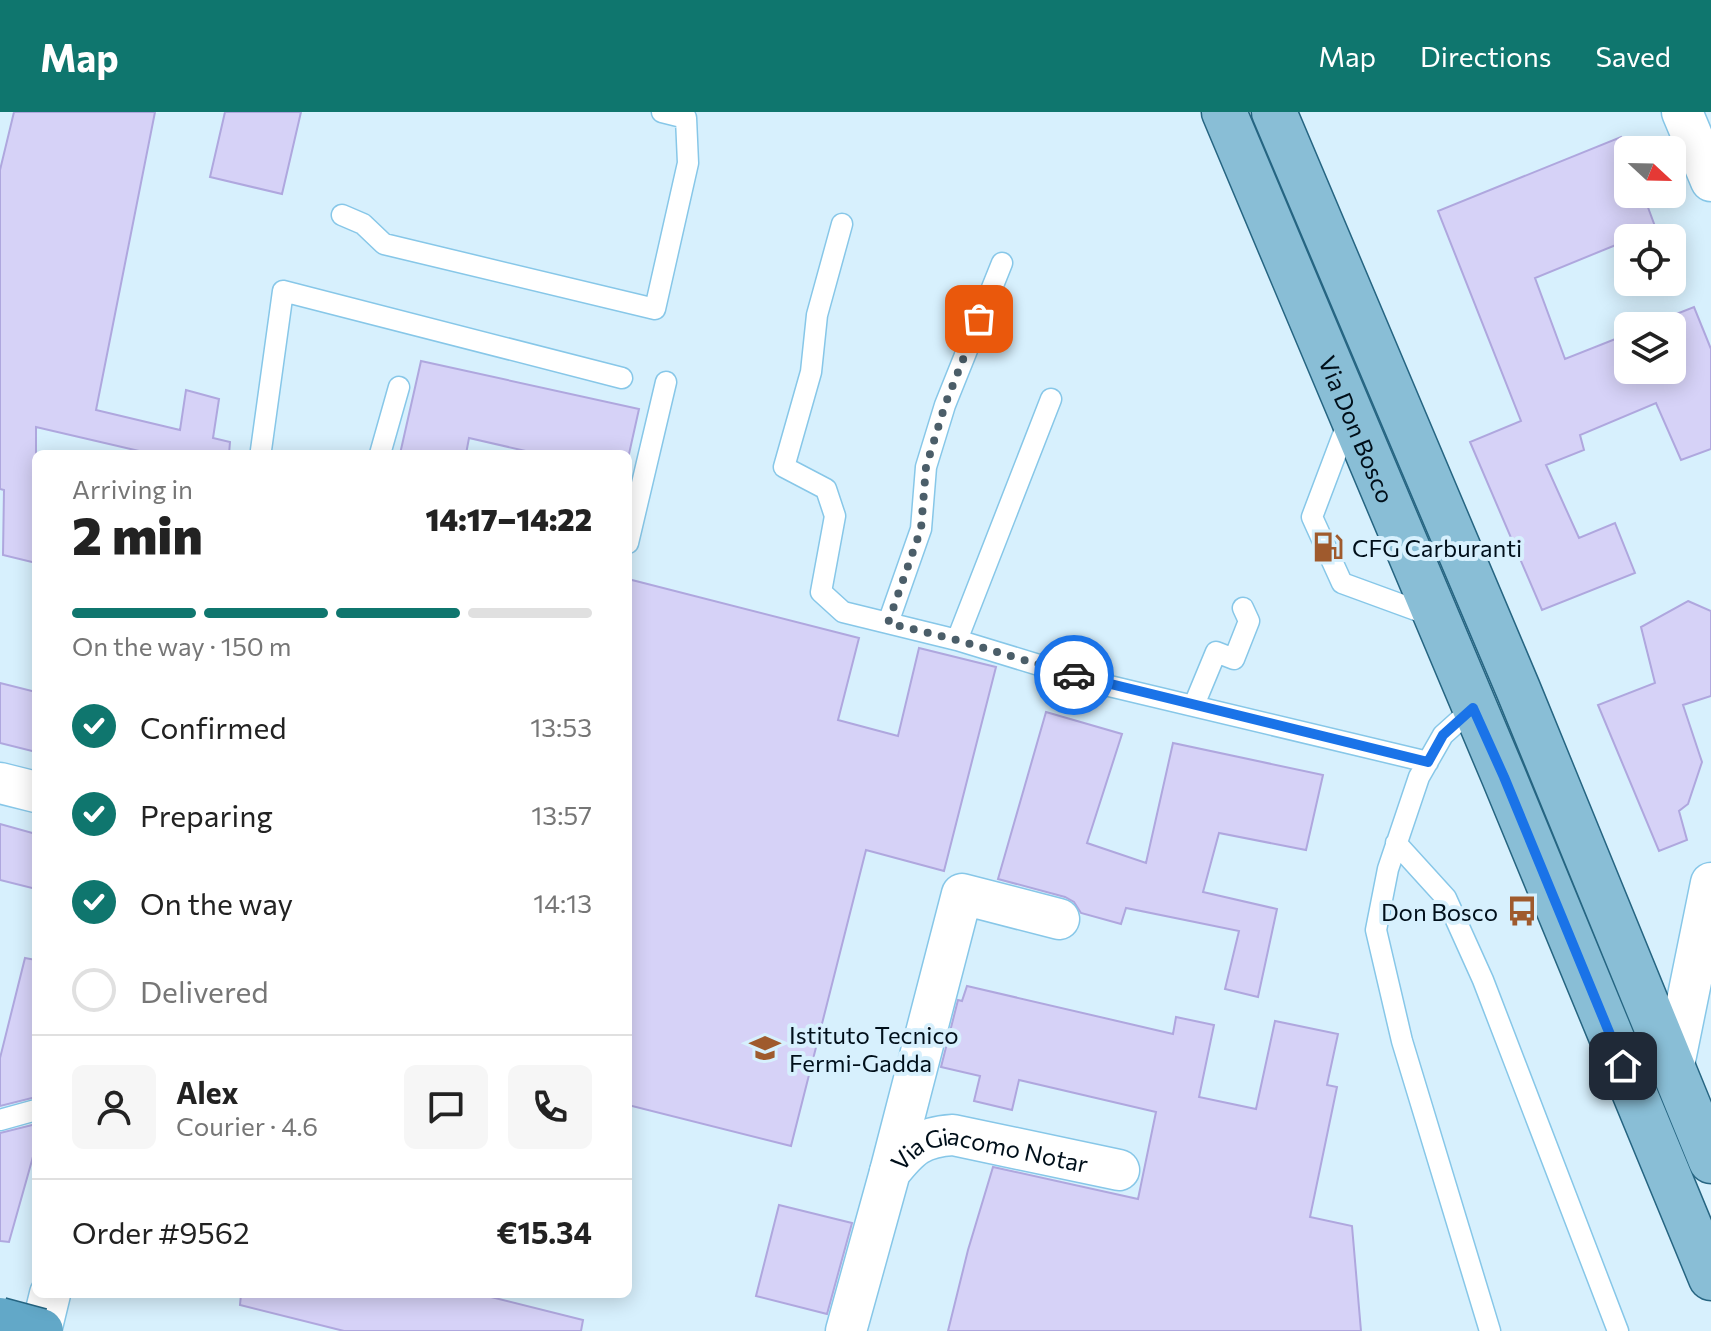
<!DOCTYPE html>
<meta charset="utf-8">
<style>
:root{--surface:#fff;--page:#f6f6f6;--text:#222;--muted:#767676;--line:#e0e0e0;--accent:#0f766e}
body{margin:0;font-family:Commissioner,sans-serif;background:var(--page);color:var(--text);height:100vh;display:flex;flex-direction:column;font-size:30px;white-space:nowrap}
*{box-sizing:border-box;margin:0}
p{font-size:26px;color:var(--muted)}
.icon{flex:none;width:44px;height:44px;fill:none;stroke:currentColor;stroke-width:2;stroke-linecap:round;stroke-linejoin:round}
.map{position:relative;flex:1;overflow:hidden}
.details{position:absolute;left:32px;top:338px;width:600px;height:848px;display:flex;flex-direction:column;background:var(--surface);border-radius:12px;box-shadow:0 4px 20px #0003}
.details>*{flex:none}
.needle{width:52px;rotate:112deg}
.tools{position:absolute;left:1614px;top:24px;display:grid;gap:16px}
.tools a{display:grid;place-items:center;width:72px;height:72px;border-radius:12px;background:var(--surface);box-shadow:0 4px 20px #0003;font-size:40px}
.pin{position:absolute;display:grid;place-items:center;width:68px;height:68px;color:#fff;margin:-34px;border-radius:16px;box-shadow:0 4px 12px #0006}
.courier{position:absolute;display:grid;place-items:center;width:80px;height:80px;margin:-40px;border:6px solid #1a73e8;border-radius:50%;background:#fff;color:#222;box-shadow:0 2px 10px #0007}
.headline em{font-style:normal;font-weight:800}
.headline div{display:flex;flex-direction:column-reverse}
.headline{display:flex;align-items:center;justify-content:space-between;height:136px;padding:0 40px}
h1{font-size:52px;font-weight:800;line-height:60px}
.bar{display:grid;grid-template-columns:repeat(4,1fr);gap:12px 8px;align-content:center;height:96px;padding:0 40px}
.bar i{height:10px;border-radius:6px;background:var(--line)}
.bar .selected{background:var(--accent)}
.bar p{grid-column:span 4}
.line{display:flex;align-items:center;gap:20px;padding:0 40px;border-top:2px solid var(--line)}
.line div{flex:1}
.round{display:grid;place-items:center;flex:none;width:84px;height:84px;border-radius:12px;background:var(--page)}
ol{padding:0 40px;list-style:none}
li{display:flex;align-items:center;gap:24px;height:88px}
li p{margin-inline-start:auto}
li .icon{padding:8px;border-radius:50%;background:var(--accent);color:#fff;stroke-width:4}
li:last-child{color:var(--muted)}
li i{width:44px;height:44px;border:4px solid var(--line);border-radius:50%}
header{display:flex;align-items:center;gap:48px;box-sizing:border-box;height:112px;padding:0 40px;background:var(--accent);color:#fff}
header strong{font-size:38px}
nav{display:flex;gap:44px;margin-inline-start:auto;font-size:28px}
.map>svg:first-child{display:block}
.building{fill:#d6d2f7;stroke:#afa7de;stroke-width:2}
.lines{fill:none;stroke-linecap:round;stroke-linejoin:round}
.service-casing{stroke:#87c7e8;stroke-width:23}
.minor-casing{stroke:#87c7e8;stroke-width:43}
.primary-casing{stroke:#266582;stroke-width:47}
.service{stroke:#fff;stroke-width:20}
.minor{stroke:#fff;stroke-width:40}
.primary{stroke:#89bed6;stroke-width:44}
.trunk-bridge-casing{stroke:#266582;stroke-width:47;stroke-linecap:butt}
.trunk-bridge{stroke:#62a8c8;stroke-width:44}
.done{stroke:#4b5e69;stroke-width:8;stroke-dasharray:0 14.4}
.route{stroke:#1a73e8;stroke-width:10}
.labels{text-anchor:middle;dominant-baseline:central;stroke-width:8;stroke-linejoin:round;paint-order:stroke}
.street-label{font-size:24px;fill:#000f1a;stroke:#d7f0fd}
.poi-label{font-size:24px;fill:#000f1a;stroke:#d7f0fd;text-anchor:start}
</style>
<header>
<strong>Map</strong>
<nav><a>Map</a><a>Directions</a><a>Saved</a></nav>
</header>
<div class="map">
<svg width="1711" height="1219" viewBox="0 0 1711 1219">
<rect width="100%" height="100%" fill="#d7f0fd"/>
<path class="building" d="M14,0h141l-59,298 84,20 6,-40 33,9 -6,39 17,4 -1,12h-77l-116,-27v136l-33,-8 1,-65 -4,-1v-319z
M225,0h76l-19,82 -72,-17z
M1621,25l7,19v38h15l13,35 -28,9v2l-93,38 30,81 63,-25v36h44v-44h-26l48,-19 17,42v100l-30,11 -25,-57 -76,32 4,15 -38,15 33,73 36,-15 20,50 -93,37 -72,-168 51,-21 -83,-210z
M421,249l218,48 -10,45h-90l-70,-16 -3,16h-66z
M628,467l231,59 -21,82 60,16 21,-88 77,19 -52,204 -78,-21 -75,296 -163,-41z
M1688,489l23,10v85l-28,9 19,57 -14,42 -9,7 8,29 -28,11 -61,-146 57,-22 -14,-56z
M0,571l36,9v60l-36,-9z
M1046,600l76,22 -35,109 59,20 27,-120 150,32 -17,75 -87,-17 -16,59 74,17 -19,88 -33,-8 14,-58 -113,-23 -5,16 -40,-11 -7,-11 -9,-5 -67,-18z
M0,712l36,10v55l-36,-9z
M25,846l11,2v137l-36,9v-48z
M967,874l206,48 3,-17 38,8 -15,72 57,12 19,-88 63,13 -11,51 10,2 -27,130 42,9 9,105h-413l20,-81 25,-83 145,32 18,-87 -137,-32 -7,30 -38,-9 6,-25 -39,-9 17,-67 4,1z
M36,1012v22l-27,96 -9,-1v-108z
M779,1093l73,18 -25,91 -71,-18z
M241,1182h238l104,26 -2,11h-237l-104,-26z"/>
<g class="lines">
<g class="service-casing">
<path id="service" d="M342,103l21,9 21,20 271,65 33,-146 -2,-45 -24,-6
M842,112l-25,91 -6,57 -27,95 42,22 9,27 -14,76 22,20 114,28 144,44 327,78
M1349,307l-37,98 30,66 93,34
M261,338l22,-159 339,87
M380,342l19,-67
M628,431l38,-161
M888,511l33,-94 5,-62 19,-62 57,-142
M957,528l94,-241
M1194,593l22,-53 18,7 15,-38 -6,-13
M1473,596l-30,27 -24,42 -31,92 -12,61 26,111 88,290
M1396,731l50,55 37,82 135,351
M0,1008l36,-10"/>
</g>
<g class="minor-casing">
<g id="minor">
<path d="M1682,0l29,69"/>
<path d="M0,671l36,9"/>
<path d="M1673,958l38,-187"/>
<path d="M890,1060l72,-278 97,25"/>
<path d="M41,1219l9,-37"/>
<path id="s1" d="M846,1219l44,-159c20,-25 30,-35 63,-37l166,35"/>
</g>
</g>
<g class="primary-casing">
<g id="primary">
<path id="s2" d="M1224,0l280,665 207,501"/>
<path d="M1274,0l244,577 193,472"/>
</g>
</g>
<use href="#service" class="service"/>
<use href="#minor" class="minor"/>
<use href="#primary" class="primary"/>
<g class="trunk-bridge-casing">
<path id="trunk-bridge" d="M0,1208l41,11"/>
</g>
<use href="#trunk-bridge" class="trunk-bridge"/>
</g>
<g class="lines">
<path class="done" d="M979,207l-34,86 -19,62 -5,62 -33,94 69,17 117,35"/>
<path class="route" d="M1074,563l354,87 15,-27 30,-27 31,69 119,289"/>
</g>
<defs>
<g id="fuel-bare" transform="scale(2.4)"><path d="M-5.5-6h7V0h2V4h1.3V-2.5L3-4.5l.8-.8L6-3V5H2.5V1h-1V6h-7ZM-4.2-4.7v3.2H.2V-4.7Z" fill="#9f5a2d" stroke="#d7f0fd" stroke-width="2.5" paint-order="stroke"/></g>
<g id="bus-bare" transform="scale(2.4)"><path d="M-5-6H5V4H4V6H2V4H-2V6H-4V4H-5ZM-3.5-4V0h7V-4ZM-3.5 1.2v1.5H-2V1.2ZM2 1.2v1.5H3.5V1.2Z" fill="#9f5a2d" stroke="#d7f0fd" stroke-width="2.5" paint-order="stroke"/></g>
<g id="school-bare" transform="scale(2.4)"><path d="M0-5L7-2L0 1L-7-2ZM-4 1L0 2.5L4 1V4Q0 6-4 4Z" fill="#9f5a2d" stroke="#d7f0fd" stroke-width="2.5" paint-order="stroke"/></g>
</defs>
<g fill-rule="evenodd">
<use href="#fuel-bare" x="1328" y="435"/>
<use href="#bus-bare" x="1522" y="799"/>
<use href="#school-bare" x="765" y="936"/>
</g>
<g class="labels">
<g class="street-label">
<text stroke="none"><textPath href="#s2" startOffset="344">Via Don Bosco</textPath></text>
<text stroke="none"><textPath href="#s1" startOffset="276">Via Giacomo Notar</textPath></text>
</g>
<g class="poi-label">
<text x="1352" y="435">CFG Carburanti</text>
<text x="1498" y="799" text-anchor="end">Don Bosco</text>
<text x="789" y="922">Istituto Tecnico<tspan x="789" dy="28">Fermi-Gadda</tspan></text>
</g>
</g>
</svg>
<div class="tools">
<a><svg class="needle" viewBox="-14 -14 28 28"><path d="M0-13l5 13h-10z" fill="#e53935"/><path d="M0 13l5-13h-10z" fill="#767676"/></svg></a>
<a><svg class="icon" aria-label="locate" viewBox="0 0 24 24"><circle cx="12" cy="12" r="6"/><path d="M12 2v4M12 18v4M2 12h4M18 12h4"/></svg></a>
<a><svg class="icon" aria-label="layers" viewBox="0 0 24 24"><path d="M12 4l9 5-9 5-9-5zM3 14l9 5 9-5"/></svg></a>
</div>
<div class="pin" style="left:979px;top:207px;background:#ea580c"><svg class="icon" aria-label="bag" viewBox="0 0 24 24"><path d="M5 8h14l-1 12H6zM9 8a3 3 0 0 1 6 0"/></svg></div>
<div class="pin" style="left:1623px;top:954px;background:#1f2937"><svg class="icon" aria-label="home" viewBox="0 0 24 24"><path d="M3 11l9-7 9 7M6 9v11h12V9"/></svg></div>
<div class="courier" style="left:1074px;top:563px"><svg class="icon" aria-label="car" viewBox="0 0 24 24"><path d="M5 17H2v-5l4-1 3-4h7l3 4 3 1v5h-3M9 17h6M6 11h13"/><circle cx="7" cy="17" r="2"/><circle cx="17" cy="17" r="2"/></svg></div>
<section class="details">
<div class="headline"><div><h1>2 min</h1><p>Arriving in</p></div><em>14:17–14:22</em></div>
<div class="bar"><i class="selected"></i><i class="selected"></i><i class="selected"></i><i></i><p>On the way · 150 m</p></div>
<ol>
<li><svg class="icon" aria-label="check" viewBox="0 0 24 24"><path d="M5 12l5 5 9-10"/></svg>Confirmed<p>13:53</p></li>
<li><svg class="icon" aria-label="check" viewBox="0 0 24 24"><path d="M5 12l5 5 9-10"/></svg>Preparing<p>13:57</p></li>
<li><svg class="icon" aria-label="check" viewBox="0 0 24 24"><path d="M5 12l5 5 9-10"/></svg>On the way<p>14:13</p></li>
<li><i></i>Delivered</li>
</ol>
<div class="line" style="height:144px"><a class="round"><svg class="icon" aria-label="person" viewBox="0 0 24 24"><circle cx="12" cy="8" r="4"/><path d="M4 21q1-7 8-7t8 7"/></svg></a><div><b>Alex</b><p>Courier · 4.6</p></div><a class="round"><svg class="icon" aria-label="chat" viewBox="0 0 24 24"><path d="M4 5h16v11H9l-5 4z"/></svg></a><a class="round"><svg class="icon" aria-label="phone" viewBox="0 0 24 24"><path d="M5 4h4l2 5-3 2q2 4 5 5l2-3 5 2v4C11 20 4 13 5 4z"/></svg></a></div>
<div class="line" style="height:104px"><div>Order #9562</div><b>€15.34</b></div>
</section>
</div>
